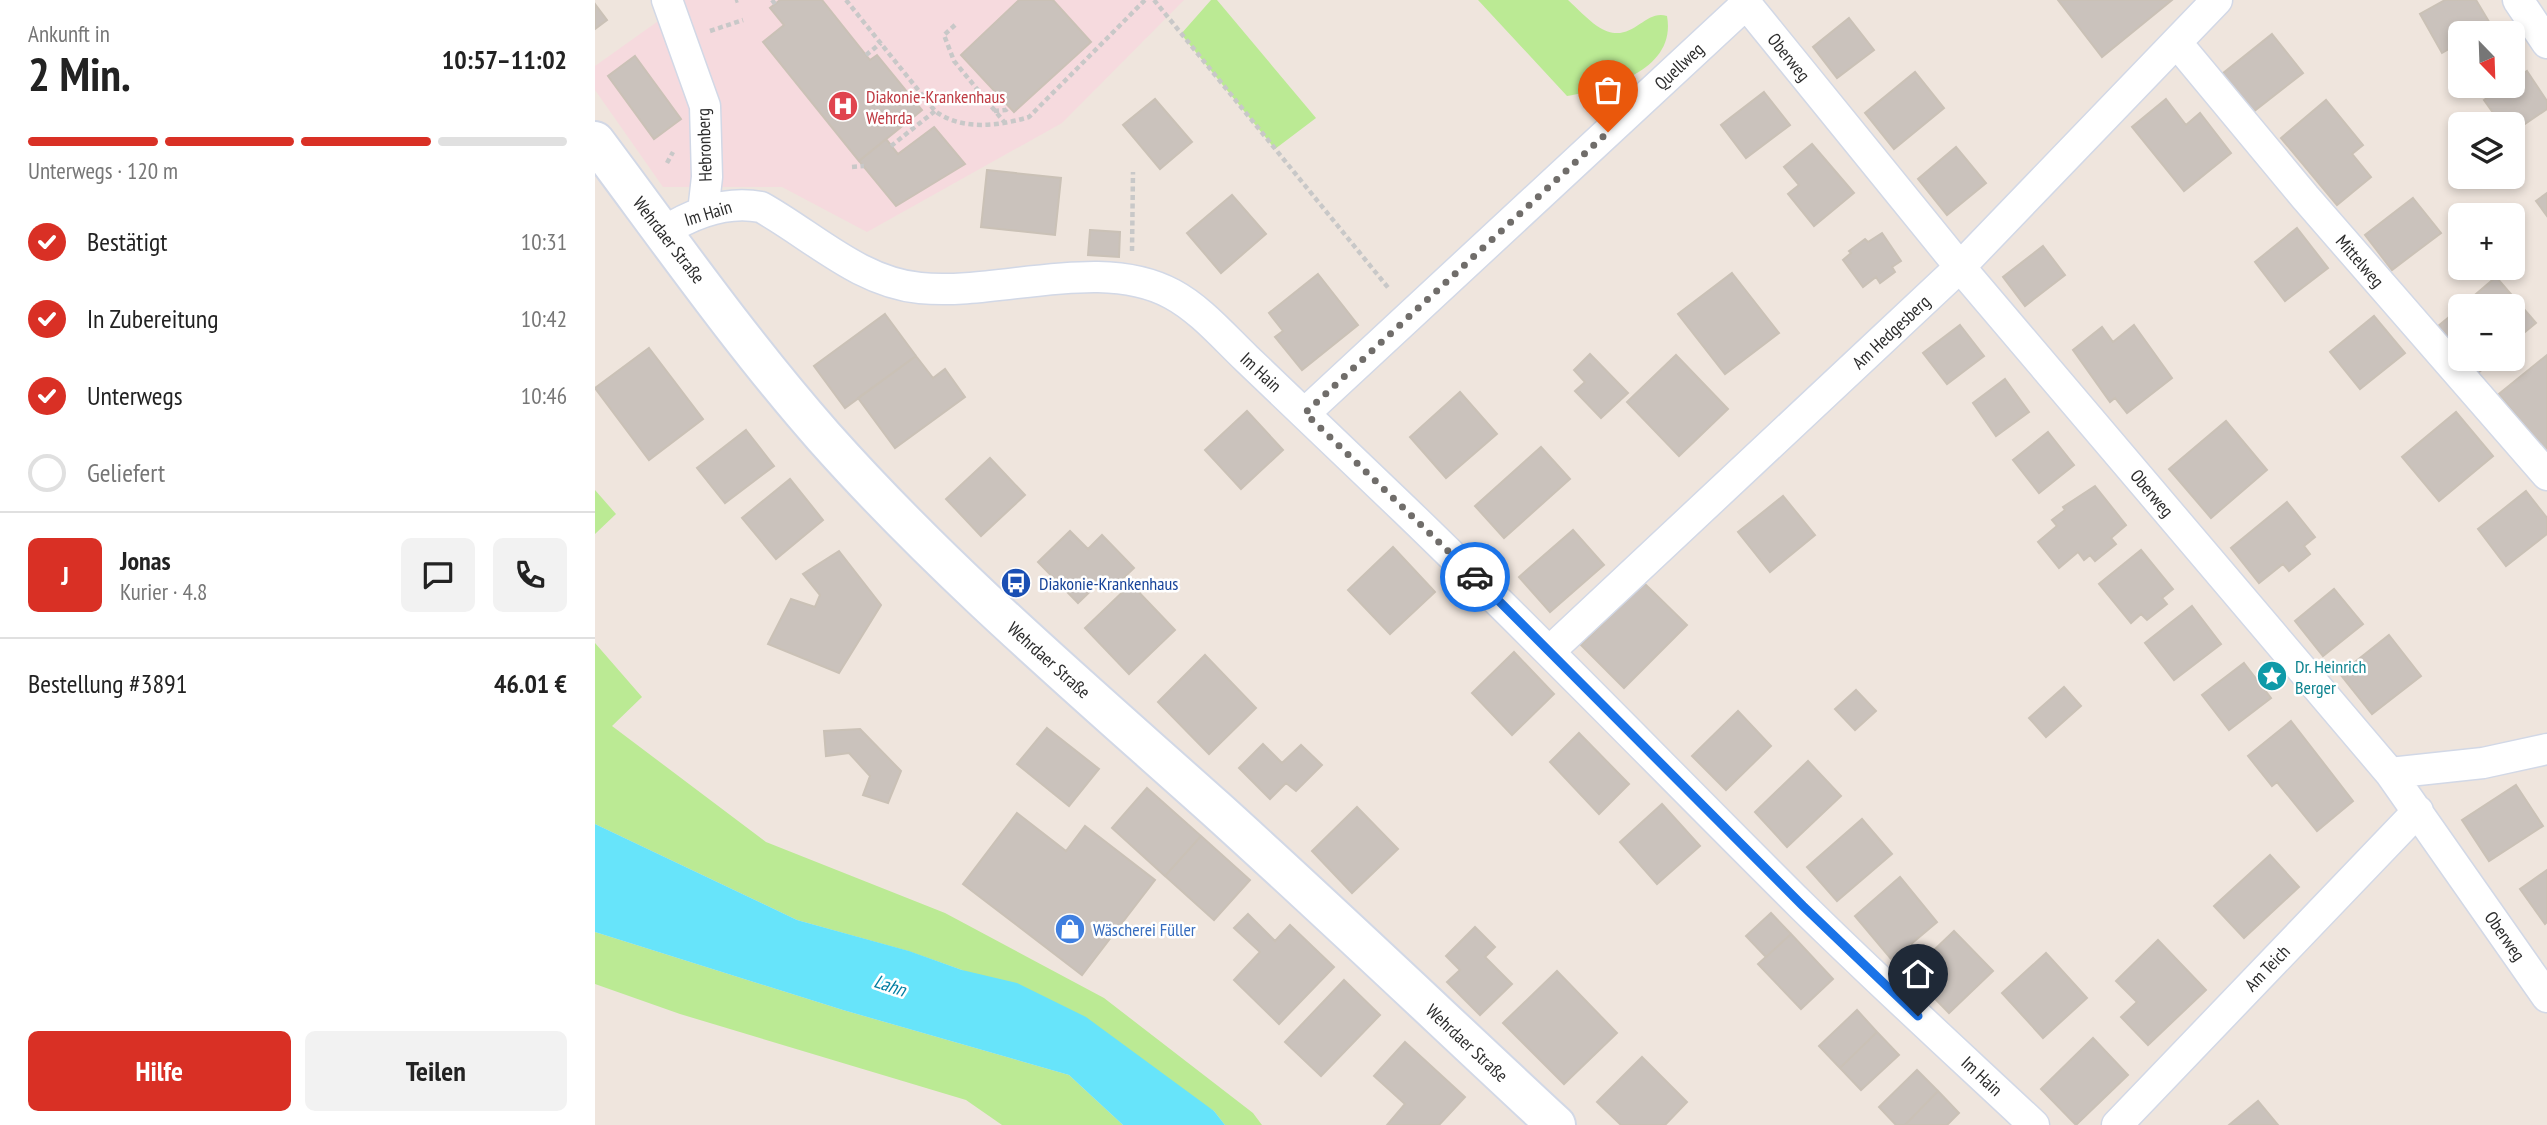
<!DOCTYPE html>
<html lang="de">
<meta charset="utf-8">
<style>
:root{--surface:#fff;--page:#f2f2f2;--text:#222;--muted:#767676;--line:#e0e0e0;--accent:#d93025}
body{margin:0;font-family:"PT Sans Narrow",sans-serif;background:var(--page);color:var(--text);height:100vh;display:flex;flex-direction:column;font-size:26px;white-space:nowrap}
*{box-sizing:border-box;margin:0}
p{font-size:23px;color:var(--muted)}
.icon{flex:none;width:38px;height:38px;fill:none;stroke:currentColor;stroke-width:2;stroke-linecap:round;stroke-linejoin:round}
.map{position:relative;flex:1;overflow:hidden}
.details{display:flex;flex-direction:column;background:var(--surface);width:595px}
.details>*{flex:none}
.needle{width:46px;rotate:157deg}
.tools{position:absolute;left:1853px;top:21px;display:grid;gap:14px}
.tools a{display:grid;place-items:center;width:77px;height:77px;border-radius:10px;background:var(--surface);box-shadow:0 4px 10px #0003;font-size:35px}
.pin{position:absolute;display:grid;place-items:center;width:60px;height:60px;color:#fff;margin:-72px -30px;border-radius:50% 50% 50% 0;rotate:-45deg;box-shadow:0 0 7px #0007}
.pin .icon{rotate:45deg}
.courier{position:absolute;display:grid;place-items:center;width:70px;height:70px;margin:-35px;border:5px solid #1a73e8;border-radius:50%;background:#fff;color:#222;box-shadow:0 2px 9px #0007}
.head em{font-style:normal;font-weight:700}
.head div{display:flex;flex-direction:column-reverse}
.head{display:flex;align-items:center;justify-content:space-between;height:119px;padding:0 28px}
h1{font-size:46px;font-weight:700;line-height:52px}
.bar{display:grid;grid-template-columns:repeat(4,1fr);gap:10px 7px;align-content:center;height:84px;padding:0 28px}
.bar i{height:9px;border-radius:5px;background:var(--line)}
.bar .current{background:var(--accent)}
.bar p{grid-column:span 4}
.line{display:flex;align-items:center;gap:18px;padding:0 28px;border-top:2px solid var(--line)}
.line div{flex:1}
.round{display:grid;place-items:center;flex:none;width:74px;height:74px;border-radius:10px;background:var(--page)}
ol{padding:0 28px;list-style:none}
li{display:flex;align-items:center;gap:21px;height:77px}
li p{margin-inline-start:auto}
li .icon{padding:7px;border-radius:50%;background:var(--accent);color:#fff;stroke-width:4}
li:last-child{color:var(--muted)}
li i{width:38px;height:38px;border:4px solid var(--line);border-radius:50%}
.action{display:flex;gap:14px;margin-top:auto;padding:14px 28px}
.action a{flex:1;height:80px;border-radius:10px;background:var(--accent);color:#fff;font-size:28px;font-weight:700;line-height:80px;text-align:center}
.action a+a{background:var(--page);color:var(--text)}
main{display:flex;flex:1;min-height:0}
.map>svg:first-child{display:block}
.medical{fill:#f6dade}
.green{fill:#bbea94}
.water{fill:#67e4fa}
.building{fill:#cac2bc;stroke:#cac1b6;stroke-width:2}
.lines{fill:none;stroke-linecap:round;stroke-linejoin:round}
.street-casing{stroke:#d2d8e6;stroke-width:33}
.secondary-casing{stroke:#d2d8e6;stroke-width:42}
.path{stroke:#c8c8c8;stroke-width:4.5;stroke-dasharray:5 3.5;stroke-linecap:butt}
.street{stroke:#fff;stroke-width:30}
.secondary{stroke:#fff;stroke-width:38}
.done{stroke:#706d6a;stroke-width:7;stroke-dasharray:0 12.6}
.route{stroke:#1a73e8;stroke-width:9}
.labels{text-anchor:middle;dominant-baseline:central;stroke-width:5;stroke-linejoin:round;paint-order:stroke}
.street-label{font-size:18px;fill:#2c2c2c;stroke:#fff}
.health-label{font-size:18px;fill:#be3a42;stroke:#fff;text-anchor:start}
.transit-label{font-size:18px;fill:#164399;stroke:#fff;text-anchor:start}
.culture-label{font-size:18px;fill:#0d838f;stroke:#fff;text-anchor:start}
.shop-label{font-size:18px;fill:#366cbe;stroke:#fff;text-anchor:start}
.water-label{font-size:19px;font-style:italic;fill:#027ea2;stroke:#fff}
</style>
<main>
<section class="details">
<div class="head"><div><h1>2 Min.</h1><p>Ankunft in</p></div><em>10:57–11:02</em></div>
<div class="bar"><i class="current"></i><i class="current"></i><i class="current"></i><i></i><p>Unterwegs · 120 m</p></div>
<ol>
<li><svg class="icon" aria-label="check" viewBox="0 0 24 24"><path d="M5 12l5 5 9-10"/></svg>Bestätigt<p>10:31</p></li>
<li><svg class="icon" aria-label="check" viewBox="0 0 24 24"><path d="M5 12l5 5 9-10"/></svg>In Zubereitung<p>10:42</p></li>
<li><svg class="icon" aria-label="check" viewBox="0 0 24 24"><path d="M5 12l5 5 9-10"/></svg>Unterwegs<p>10:46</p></li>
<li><i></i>Geliefert</li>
</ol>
<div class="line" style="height:126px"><b class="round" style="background:var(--accent);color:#fff">J</b><div><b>Jonas</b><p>Kurier · 4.8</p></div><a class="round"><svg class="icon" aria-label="chat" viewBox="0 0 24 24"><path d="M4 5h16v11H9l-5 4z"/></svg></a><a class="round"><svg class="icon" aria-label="phone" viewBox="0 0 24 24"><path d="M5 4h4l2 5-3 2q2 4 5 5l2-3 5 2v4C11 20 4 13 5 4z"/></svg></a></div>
<div class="line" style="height:91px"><div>Bestellung #3891</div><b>46.01 €</b></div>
<div class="action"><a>Hilfe</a><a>Teilen</a></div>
</section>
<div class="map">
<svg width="1952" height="1125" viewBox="0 0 1952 1125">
<rect width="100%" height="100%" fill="#efe5dd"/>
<path class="medical" d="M59,0h530l-122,123 -195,109 -85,-45h-119l-68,-97v-24l66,-47z"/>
<path class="green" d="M616,0h6l99,118 -41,31 -94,-115z
M883,0h90c9,8 19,19 29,26 34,23 46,-18 70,-10 10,55 -61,73 -100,80z
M0,490l21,24 -21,20z
M0,643l47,54 -30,29 154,116 179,71 159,85 149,115 9,12h-37l-11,-14 -252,-141 -54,-19 -111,-31 -202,-96z
M0,932l248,78 226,65 54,50h-121l-36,-25 -286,-86 -85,-30z"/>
<path class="water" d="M0,824l202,96 112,31 53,19 55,13 69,34 128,94 11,14h-102l-54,-50 -226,-65 -248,-78z"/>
<path class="building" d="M185,0h42l48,60 7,-5 45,55 -63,51 -96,-119 21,-17 -14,-17z
M424,0h34l38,42 -77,70 -53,-57z
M1463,0h114l-70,57z
M1850,0h31l15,25 -15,8h-15v9l-19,11 -22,-39z
M0,4l12,16 -12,9z
M1254,18l25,32 -37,28 -24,-31z
M1677,34l31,39 -50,39 -31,-38z
M40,56l46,63 -27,20 -46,-63z
M1932,71l20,30v8l-34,23v-8h-12l-17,-24 22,-14h7v-5z
M1320,72l29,36 -50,41 -29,-36z
M1169,92l26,33 -44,33 -25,-33z
M560,99l37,43 -32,27 -37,-44z
M1571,99l20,26 14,-12 31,40 -47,38 -52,-64z
M1731,100l37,45 -11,9 19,23 -34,28 -56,-67z
M339,127l31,37 -69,42 -37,-45 27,-22 12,15z
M1217,144l42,49 -40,33 -26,-32 11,-9 -15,-18z
M1361,147l30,36 -39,32 -29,-36z
M392,170l74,8 -6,57 -74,-8z
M1952,193v23l-11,-15z
M637,195l34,39 -45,39 -34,-40z
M1818,198l28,35 -49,37 -27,-35z
M1702,228l31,40 -43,33 -30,-39z
M495,230l30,2 -1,25 -31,-2z
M1287,233l19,28 -9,6 3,5 -15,11 -4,-6 -13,10 -20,-27 8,-7 -2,-2 16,-12 3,3z
M1448,246l22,29 -40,31 -22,-29z
M1137,273l47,60 -54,41 -47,-60z
M723,274l40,51 -56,45 -27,-33 8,-6 -14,-18z
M1901,277l40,46 -23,19v-36h-51z
M1866,307v46l-23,-27z
M290,314l31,42 -71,52 -31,-42z
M1779,316l31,37 -45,36 -30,-37z
M1365,325l24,31 -37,28 -24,-31z
M1539,325l38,53 -45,35 -12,-15 -5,4 -37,-52 29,-23 11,15z
M54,348l54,71 -54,41 -54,-72z
M995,354l38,39 -27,25 -26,-27 10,-9 -11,-12z
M1081,355l52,54 -49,47 -52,-54z
M1952,355v98l-48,-59z
M321,356l17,22 12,-9 20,28 -70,51 -37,-50z
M1871,359h28l-16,14z
M1410,379l24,33 -33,24 -23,-33z
M865,392l37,42 -51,44 -36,-41z
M652,411l36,39 -42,39 -36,-39z
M1861,412l37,44 -54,45 -37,-44z
M1631,421l41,49 -56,48 -42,-49z
M151,430l28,36 -49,37 -28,-35z
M1453,432l26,33 -35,28 -26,-33z
M946,447l29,32 -66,59 -29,-32z
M395,458l35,37 -44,41 -35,-37z
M195,479l33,41 -47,39 -34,-41z
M1500,486l31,39 -15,13 5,6 -21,17 -5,-6 -6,5 -6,-8 -19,16 -21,-26 19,-16 -5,-6 13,-10 -2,-3z
M1931,491l21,27v16l-41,32 -28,-37z
M1188,496l32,39 -45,37 -32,-40z
M1692,502l28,35 -11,9 6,8 -21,17 -6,-7 -24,19 -28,-35z
M978,530l31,35 -54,47 -31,-35z
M475,531l18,18 14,-14 32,33 -20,19 -10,-9 -26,25 -40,-41z
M798,547l42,45 -45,42 -42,-44z
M1546,550l32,39 -11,9 5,6 -20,16 -6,-6 -10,9 -32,-39z
M244,551l42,54 -42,68 -71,-29 23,-45 24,8 5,-12 -17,-21z
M1049,583l43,42 -63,63 -43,-43z
M536,584l44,46 -46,44 -44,-46z
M1739,589l29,35 -40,32 -28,-35z
M1597,606l29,38 -47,36 -29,-37z
M1794,635l32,41 -49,38 -32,-40z
M919,652l40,42 -42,41 -40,-42z
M610,655l51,53 -47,46 -51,-52z
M1649,663l27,35 -42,32 -27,-35z
M1469,687l17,19 -35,31 -17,-19z
M1261,690l20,21 -21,19 -20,-21z
M1143,711l33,35 -45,44 -34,-34z
M1696,721l62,80 -36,30 -40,-49 -5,4 -24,-30z
M452,728l52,41 -30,37 -52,-42z
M265,729l41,42 -13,32 -25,-8 7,-19 -21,-23 -23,3 -2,-25z
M984,733l50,51 -30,30 -49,-52z
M668,744l19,19 19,-18 21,20 -26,26 -10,-8 -16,16 -31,-31z
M1213,761l33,35 -54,51 -32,-35z
M1921,785l27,41 -54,35 -27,-41z
M552,788l54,48 -36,40 -53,-48z
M1067,804l38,42 -43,38 -37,-42z
M762,807l41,42 -46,44 -40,-42z
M422,813l49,38 19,-25 70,54 -73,95 -119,-91z
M1267,819l30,35 -55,47 -30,-34z
M606,836l49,44 -36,40 -49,-44z
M1675,855l29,32 -55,51 -30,-32z
M1952,870v52l-2,2 -25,-35z
M1305,877l37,45 -45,38 -37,-44z
M1176,913l20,21 -25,23 -20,-21z
M653,914l27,27 15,-16 44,42 -55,57 -45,-44 26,-28 -26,-24z
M880,927l20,20 -10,10 27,27 -32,31 -33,-33 13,-12 -14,-14z
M1359,931l39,40 -44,42 -39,-40z
M1196,934l42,45 -32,30 -43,-45z
M1563,940l48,50 -58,55 -27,-28 16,-15 -21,-21z
M1451,953l41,45 -44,40 -41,-45z
M962,971l60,62 -53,51 -61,-61z
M749,980l36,35 -59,61 -36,-34z
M1262,1010l20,22 -37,36 -21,-22z
M1282,1032l22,23 -38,35 -21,-22z
M1498,1038l35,37 -52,50 -35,-36z
M810,1042l60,55 -26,28h-52l18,-21 -31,-28z
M1047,1057l45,45 -22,23h-44l-24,-23z
M1322,1070l21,21 -33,34h-9l-17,-18z
M1343,1091l21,22 -12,12h-42z
M1663,1101l20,24h-49z"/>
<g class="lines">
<g class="street-casing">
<path id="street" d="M72,0l38,106 2,71 -4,35
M1148,0l217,267 430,506 157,224
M1923,0l29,43
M1582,43l128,154 242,278
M68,232c30,-19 63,-32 98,-25 52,29 98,75 159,81 78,8 181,-33 252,6 28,15 51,42 74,64 54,51 107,102 160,153 134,129 263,263 395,394 76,75 155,147 233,220
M710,413l441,-409
M956,650l409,-383 257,-267
M1795,773l93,-10 64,-14
M1522,1125l301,-314"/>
</g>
<g class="secondary-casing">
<path id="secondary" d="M0,141c74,99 147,203 229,296 120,135 258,252 392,372 115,104 227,211 340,316"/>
</g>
<path class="path" d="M177,0l3,4
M251,0l89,111c27,20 64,15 94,6l116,-117
M559,0l236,290
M140,1l3,-1
M360,25l-11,10 10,26 51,62
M115,31l33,-11
M271,55l15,-12
M399,111l12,-1 3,-3
M296,146l44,-35
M72,163l6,-11
M257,167l12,-1
M537,251l1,-79"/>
<use href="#street" class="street"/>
<use href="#secondary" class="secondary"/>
</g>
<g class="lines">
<path class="done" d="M880,577l-170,-164 303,-281"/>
<path class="route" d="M880,577l328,329 115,110"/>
</g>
<defs>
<g id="hospital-disc" transform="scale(1.575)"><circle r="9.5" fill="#e0444e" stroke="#fff"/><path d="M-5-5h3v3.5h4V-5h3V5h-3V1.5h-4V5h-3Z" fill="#fff"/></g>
<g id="bus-disc" transform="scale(1.575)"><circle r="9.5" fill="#1a4fb4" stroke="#fff"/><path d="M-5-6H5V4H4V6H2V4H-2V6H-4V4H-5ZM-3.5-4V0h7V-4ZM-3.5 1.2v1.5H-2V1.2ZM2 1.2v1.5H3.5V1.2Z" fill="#fff"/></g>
<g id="sight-disc" transform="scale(1.575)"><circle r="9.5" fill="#0f9aa8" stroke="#fff"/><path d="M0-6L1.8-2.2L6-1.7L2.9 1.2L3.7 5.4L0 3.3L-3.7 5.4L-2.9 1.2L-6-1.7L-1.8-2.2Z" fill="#fff"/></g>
<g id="shop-disc" transform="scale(1.575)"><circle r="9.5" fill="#3f7fe0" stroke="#fff"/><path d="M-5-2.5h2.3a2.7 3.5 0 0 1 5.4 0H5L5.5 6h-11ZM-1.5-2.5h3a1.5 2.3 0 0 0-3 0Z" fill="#fff"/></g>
</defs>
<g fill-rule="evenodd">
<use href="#hospital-disc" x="248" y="106"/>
<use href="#bus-disc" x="421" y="583"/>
<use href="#sight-disc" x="1677" y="676"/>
<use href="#shop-disc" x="475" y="929"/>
</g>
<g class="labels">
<g class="street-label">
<text transform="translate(1194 57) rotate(51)">Oberweg</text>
<text transform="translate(1084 66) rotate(-43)">Quellweg</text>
<text transform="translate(109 145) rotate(-92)">Hebronberg</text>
<text transform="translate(113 213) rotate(-17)">Im Hain</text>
<text transform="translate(74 240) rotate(52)">Wehrdaer Straße</text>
<text transform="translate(1765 261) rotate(49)">Mittelweg</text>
<text transform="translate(1296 332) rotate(-43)">Am Hedgesberg</text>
<text transform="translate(666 372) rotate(43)">Im Hain</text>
<text transform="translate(1557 493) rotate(50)">Oberweg</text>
<text transform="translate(454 660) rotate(42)">Wehrdaer Straße</text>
<text transform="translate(1910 936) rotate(55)">Oberweg</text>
<text transform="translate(1672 968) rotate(-46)">Am Teich</text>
<text transform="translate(872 1043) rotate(43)">Wehrdaer Straße</text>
<text transform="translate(1387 1076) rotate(43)">Im Hain</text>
</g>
<g class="health-label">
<text x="271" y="96">Diakonie-Krankenhaus<tspan x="271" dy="21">Wehrda</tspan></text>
</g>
<g class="transit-label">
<text x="444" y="583">Diakonie-Krankenhaus</text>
</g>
<g class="culture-label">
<text x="1700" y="666">Dr. Heinrich<tspan x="1700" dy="21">Berger</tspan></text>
</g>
<g class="shop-label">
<text x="498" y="929">Wäscherei Füller</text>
</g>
<g class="water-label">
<text transform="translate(295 985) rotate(19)">Lahn</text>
</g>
</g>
</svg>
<div class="tools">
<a><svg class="needle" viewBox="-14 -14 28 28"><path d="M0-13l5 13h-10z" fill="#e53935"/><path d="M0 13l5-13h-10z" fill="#767676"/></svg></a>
<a><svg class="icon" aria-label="layers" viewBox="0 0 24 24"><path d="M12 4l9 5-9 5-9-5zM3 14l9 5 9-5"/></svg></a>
<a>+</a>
<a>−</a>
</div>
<div class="pin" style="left:1013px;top:132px;background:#ea580c"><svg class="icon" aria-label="bag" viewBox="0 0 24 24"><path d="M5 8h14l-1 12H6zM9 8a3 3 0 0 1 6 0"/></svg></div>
<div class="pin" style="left:1323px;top:1016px;background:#1f2937"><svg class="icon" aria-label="home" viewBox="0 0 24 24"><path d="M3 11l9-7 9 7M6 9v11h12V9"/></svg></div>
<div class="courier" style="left:880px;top:577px"><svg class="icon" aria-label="car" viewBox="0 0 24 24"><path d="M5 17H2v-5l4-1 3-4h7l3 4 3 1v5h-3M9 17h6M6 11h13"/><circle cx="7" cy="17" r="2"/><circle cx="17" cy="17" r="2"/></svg></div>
</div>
</main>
